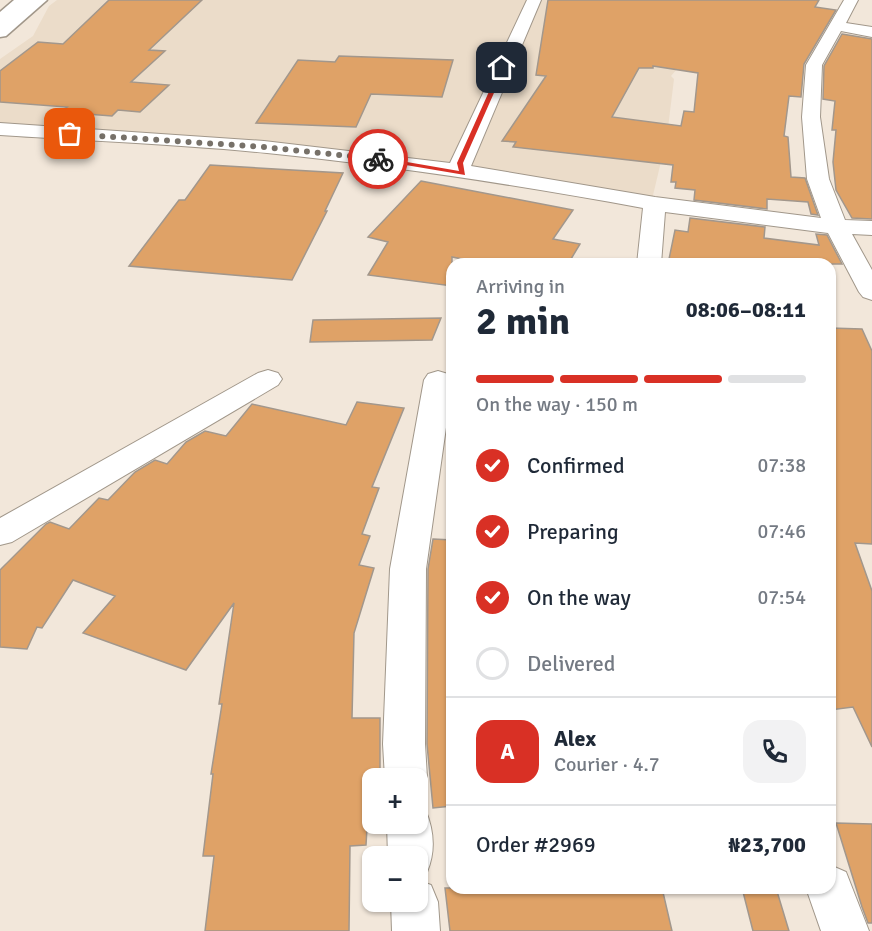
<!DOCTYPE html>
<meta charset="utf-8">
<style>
:root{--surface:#fff;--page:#f2f2f3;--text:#1f2937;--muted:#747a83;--line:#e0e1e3;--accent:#d93025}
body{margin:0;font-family:Signika,sans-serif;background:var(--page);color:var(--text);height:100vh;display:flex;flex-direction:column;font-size:22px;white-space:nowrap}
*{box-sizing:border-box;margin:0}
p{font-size:20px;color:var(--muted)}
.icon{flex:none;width:33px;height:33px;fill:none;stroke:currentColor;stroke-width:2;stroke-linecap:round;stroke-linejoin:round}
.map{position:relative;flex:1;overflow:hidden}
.details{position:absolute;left:446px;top:258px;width:390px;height:636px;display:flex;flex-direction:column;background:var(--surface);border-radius:18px;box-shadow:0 2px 4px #0004}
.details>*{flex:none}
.tools{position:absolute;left:362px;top:768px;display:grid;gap:12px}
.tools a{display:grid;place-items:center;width:66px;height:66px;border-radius:12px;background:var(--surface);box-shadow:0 2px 4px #0004;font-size:30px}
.pin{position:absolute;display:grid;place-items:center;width:51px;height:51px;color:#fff;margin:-26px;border-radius:12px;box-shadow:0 3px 9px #0006}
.courier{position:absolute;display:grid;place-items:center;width:60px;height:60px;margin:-30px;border:4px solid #d93025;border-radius:50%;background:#fff;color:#222;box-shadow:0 2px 8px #0007}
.overview em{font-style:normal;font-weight:700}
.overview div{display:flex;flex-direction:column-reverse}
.overview{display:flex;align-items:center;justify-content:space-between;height:102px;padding:0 30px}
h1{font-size:39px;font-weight:700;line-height:45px}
.bar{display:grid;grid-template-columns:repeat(4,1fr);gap:9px 6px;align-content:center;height:72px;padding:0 30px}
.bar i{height:8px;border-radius:4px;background:var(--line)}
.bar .active{background:var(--accent)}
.bar p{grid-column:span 4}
.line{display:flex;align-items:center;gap:15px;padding:0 30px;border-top:2px solid var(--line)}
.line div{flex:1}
.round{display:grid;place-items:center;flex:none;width:63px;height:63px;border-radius:18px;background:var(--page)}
ol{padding:0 30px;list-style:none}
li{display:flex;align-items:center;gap:18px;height:66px}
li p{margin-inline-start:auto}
li .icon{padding:6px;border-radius:50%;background:var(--accent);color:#fff;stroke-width:4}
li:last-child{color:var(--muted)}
li i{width:33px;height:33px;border:3px solid var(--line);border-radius:50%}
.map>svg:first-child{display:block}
.built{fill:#ebdcc9}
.building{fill:#dfa267;stroke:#a2978c;stroke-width:1.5;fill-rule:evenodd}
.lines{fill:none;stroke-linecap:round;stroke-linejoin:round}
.street-casing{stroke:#a1978a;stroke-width:2}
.primary-casing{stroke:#a1978a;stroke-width:3}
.highway-casing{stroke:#a1978a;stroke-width:3}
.street{fill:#fff;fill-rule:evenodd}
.primary{fill:#fff;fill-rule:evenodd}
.highway{fill:#fff;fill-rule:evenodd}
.route{fill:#d93025}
.done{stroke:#777169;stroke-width:6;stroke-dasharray:0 10.8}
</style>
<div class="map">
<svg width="872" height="931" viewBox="0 0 872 931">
<rect width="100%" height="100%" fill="#f2e7da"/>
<path class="built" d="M57,0h679l-65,76 3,3 -7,57 -17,72 -207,-42 -443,-38v-69l33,-23 16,-30z"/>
<path class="building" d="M109,0h93l-53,50 16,1 -34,31 38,3 -29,27 -22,-2 -6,6 -52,-4 7,-5 -67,-5v-31l38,-29 25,2z
M548,0h271l-4,7 21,3 -32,54 -3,33 -12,-1 -5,40 4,1 3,40 14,1 13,37 -7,-1 -3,-12 -41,-3v10l-73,-9 1,-10 -20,-2 1,-6h-5l2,-17 -160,-18 3,-5 -14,-1 44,-65 -10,-1zM653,66l45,7 -4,39 -10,-1 -3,15 -69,-9 27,-49h14z
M842,34l30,5v180l-20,-1 -16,-28 -3,-28 3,-32h-4l3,-29 -12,-2 1,-33z
M339,56l114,4 -11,37 -71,-3 -15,33 -100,-4 42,-63 37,2z
M210,165l133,8 -18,38h2l-35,69 -163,-14 50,-66h6z
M421,181l152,29 -20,29 27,5 -12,20h-81l-35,-7v29l-84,-11 20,-33 -20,-5z
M690,218l75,9 -1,11 55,7 -3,-11 11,1 15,29h-174l7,-34 13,2z
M441,318l-9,22 -122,2 3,-22z
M830,328l32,1 10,22v193l-17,-1 17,48v156l-19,-40 -23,3z
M357,402l47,6 -32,79 7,1 -17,46 8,2 -11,29 15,3 -20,65 -2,85h28v58h-8v51l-5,1 -1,17 -16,1 -1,85h-144l9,-75h-11l10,-82h-2l11,-70h-3l15,-101 -48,67 -103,-37 32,-37 -42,-16 -31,48 -5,-1 -10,22 -27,-2v-77l46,-46 4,-2 19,7 30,-31 9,2 27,-28 20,-12 12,4 19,-22 19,-11 21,5 26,-32 94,21z
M433,539l19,1v266l-19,2 -6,-64 1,-175z
M836,823l36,1v99h-4l-6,-16z
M445,888h217l10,43h-222z
M742,888h34l13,43h-36z"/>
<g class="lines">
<g class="street-casing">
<path id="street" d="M527,0h14l-70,166 184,31 166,21 -14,-39 -5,-62 4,-52 38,-65h14l-12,23 26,4v10l-31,-6 -19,34 -2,52 9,62 16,41 27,1v14l-20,-1 20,36v30l-9,-3 -4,-5 -31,-59 -163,-21 -4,52h-24l6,-56c-125,-23 -249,-42 -376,-55 -89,-9 -178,-12 -267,-18v-12l264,18 186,22z
M268,370l10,3 4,6 -4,6 -266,157 -12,3v-27l258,-145z
M438,371l10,3 4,11 -26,184 -1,175 2,34 -6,14 -4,1v-15h-32l-2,-34 7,-175 34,-189 4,-6z
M417,806l8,3c9,21 11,42 2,63l-10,4v-20h-29l-1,-32h30z
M830,865l16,7 23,59h-48l-15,-43h24z
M417,880l14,5 7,17 2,29h-48l-1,-29h26z"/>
</g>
<g class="primary-casing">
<path id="primary" d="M30,0h17l-41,36 -6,1v-13z"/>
</g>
<g class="highway-casing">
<path id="highway" d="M14,0h17l-25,23 -6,2v-13z"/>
</g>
<use href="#street" class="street"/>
<use href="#primary" class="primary"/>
<use href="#highway" class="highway"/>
</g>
<path class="route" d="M500,67l5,1 -42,95 2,12 -89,-15 2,-3 81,14 -2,-8z"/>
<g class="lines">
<path class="done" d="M70,134l194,13 114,12"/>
</g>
</svg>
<div class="tools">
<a>+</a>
<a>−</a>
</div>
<div class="pin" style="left:70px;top:134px;background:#ea580c"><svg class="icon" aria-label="bag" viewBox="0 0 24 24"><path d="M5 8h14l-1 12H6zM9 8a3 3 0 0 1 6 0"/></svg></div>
<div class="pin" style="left:502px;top:68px;background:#1f2937"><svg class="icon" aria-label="home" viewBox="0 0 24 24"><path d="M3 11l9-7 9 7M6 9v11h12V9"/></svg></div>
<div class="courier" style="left:378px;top:159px"><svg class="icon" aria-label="bike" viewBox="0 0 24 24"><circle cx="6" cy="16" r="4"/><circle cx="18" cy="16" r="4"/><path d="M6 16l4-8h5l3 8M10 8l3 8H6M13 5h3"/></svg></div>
<section class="details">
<div class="overview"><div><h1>2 min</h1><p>Arriving in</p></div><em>08:06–08:11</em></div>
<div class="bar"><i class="active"></i><i class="active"></i><i class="active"></i><i></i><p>On the way · 150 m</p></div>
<ol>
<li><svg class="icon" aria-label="check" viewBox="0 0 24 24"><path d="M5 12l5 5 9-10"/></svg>Confirmed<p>07:38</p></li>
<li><svg class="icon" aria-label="check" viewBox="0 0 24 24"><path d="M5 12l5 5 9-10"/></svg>Preparing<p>07:46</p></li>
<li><svg class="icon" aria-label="check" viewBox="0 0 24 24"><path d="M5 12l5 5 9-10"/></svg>On the way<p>07:54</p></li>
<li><i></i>Delivered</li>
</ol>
<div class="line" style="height:108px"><b class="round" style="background:var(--accent);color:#fff">A</b><div><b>Alex</b><p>Courier · 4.7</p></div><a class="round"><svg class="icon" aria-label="phone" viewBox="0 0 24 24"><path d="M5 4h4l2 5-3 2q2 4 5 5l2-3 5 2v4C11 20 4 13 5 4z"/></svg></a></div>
<div class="line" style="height:78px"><div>Order #2969</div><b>₦23,700</b></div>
</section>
</div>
